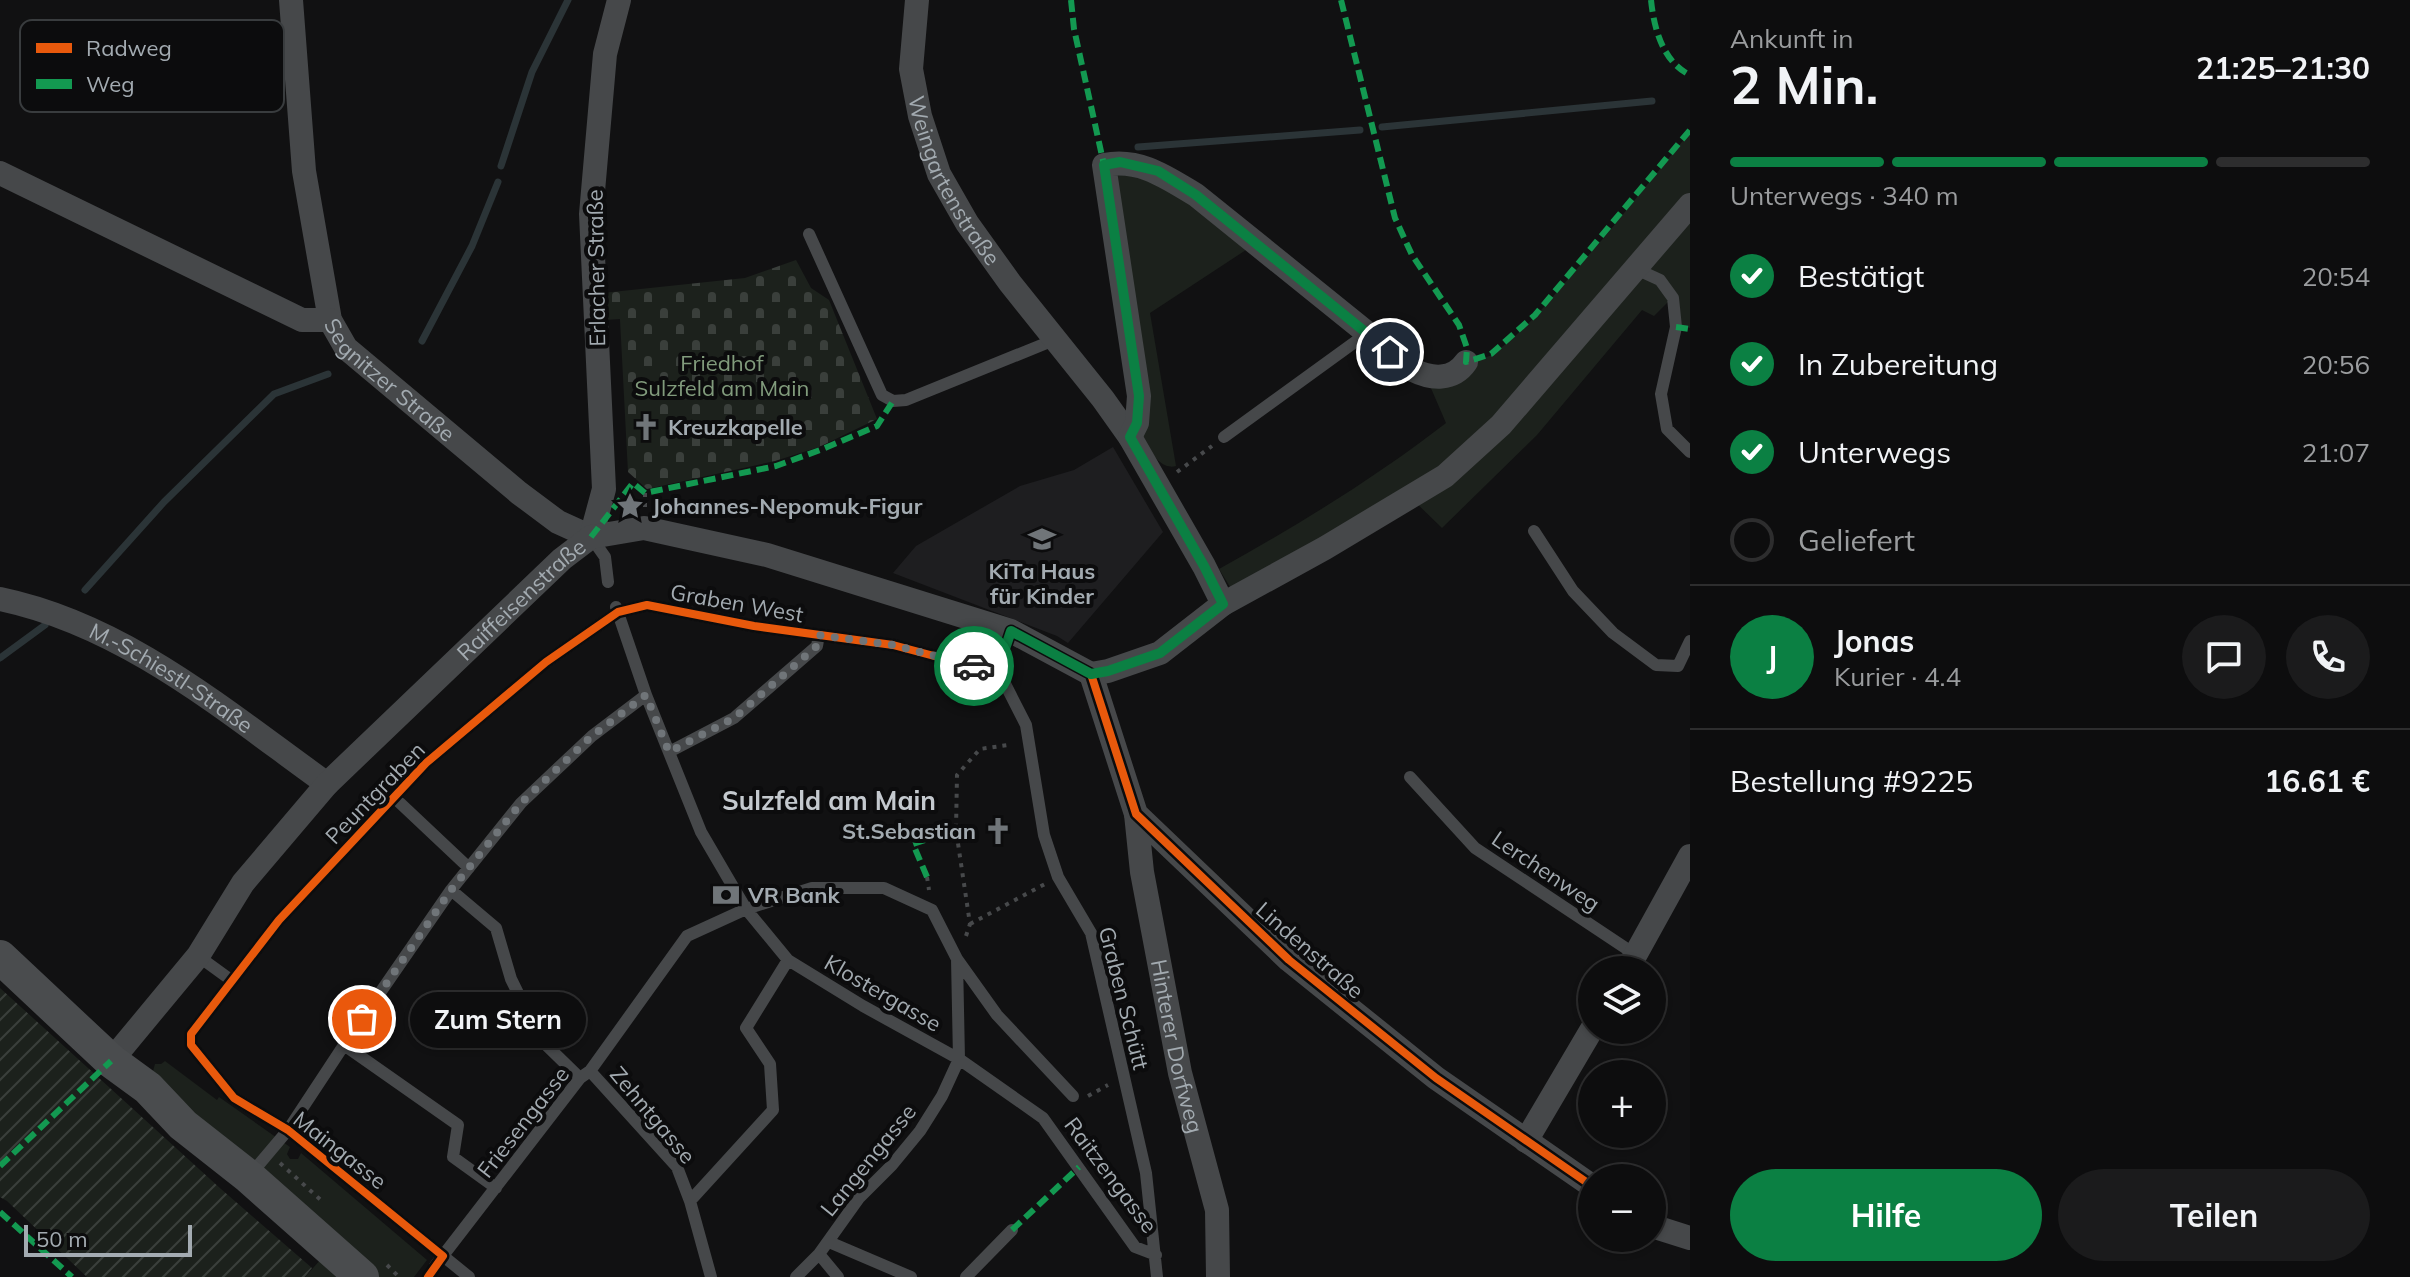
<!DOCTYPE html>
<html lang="de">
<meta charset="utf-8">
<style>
:root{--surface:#0d0d0e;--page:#1b1b1c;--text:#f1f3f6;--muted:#9a9c9e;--line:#2d2d2e;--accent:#0b8043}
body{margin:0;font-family:Mulish,sans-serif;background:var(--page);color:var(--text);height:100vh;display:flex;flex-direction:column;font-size:30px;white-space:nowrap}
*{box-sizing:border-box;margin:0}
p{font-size:26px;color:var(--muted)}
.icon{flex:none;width:44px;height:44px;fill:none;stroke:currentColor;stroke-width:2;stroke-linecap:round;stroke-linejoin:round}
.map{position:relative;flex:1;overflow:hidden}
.details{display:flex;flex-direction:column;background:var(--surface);width:720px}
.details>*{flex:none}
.fabs{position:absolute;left:1578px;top:956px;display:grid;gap:16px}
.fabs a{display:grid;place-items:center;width:88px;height:88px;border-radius:50%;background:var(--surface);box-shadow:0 2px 6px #0004,0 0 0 2px var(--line);font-size:40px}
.scale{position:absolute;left:24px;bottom:20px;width:168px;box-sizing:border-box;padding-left:8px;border:4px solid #a3abb1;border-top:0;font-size:22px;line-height:28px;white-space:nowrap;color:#a3abb1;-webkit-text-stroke:6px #0c0c0d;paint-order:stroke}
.pin{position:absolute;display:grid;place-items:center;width:68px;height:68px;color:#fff;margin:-34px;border:4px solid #fff;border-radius:50%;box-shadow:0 2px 8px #0007}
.courier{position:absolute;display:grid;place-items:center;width:80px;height:80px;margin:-40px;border:6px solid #0b8043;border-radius:50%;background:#fff;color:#222;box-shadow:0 2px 10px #0007}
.bubble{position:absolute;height:56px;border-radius:28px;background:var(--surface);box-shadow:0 2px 6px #0004,0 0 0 2px var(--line);font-size:26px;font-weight:700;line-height:56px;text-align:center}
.headline em{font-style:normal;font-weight:700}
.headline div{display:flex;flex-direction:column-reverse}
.headline{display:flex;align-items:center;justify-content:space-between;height:136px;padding:0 40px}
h1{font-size:52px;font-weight:700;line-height:60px}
.bar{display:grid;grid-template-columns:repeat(4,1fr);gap:12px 8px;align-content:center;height:96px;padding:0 40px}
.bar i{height:10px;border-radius:6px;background:var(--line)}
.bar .active{background:var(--accent)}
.bar p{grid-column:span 4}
.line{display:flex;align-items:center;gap:20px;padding:0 40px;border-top:2px solid var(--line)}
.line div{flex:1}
.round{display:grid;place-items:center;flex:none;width:84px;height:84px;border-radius:42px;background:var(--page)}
ol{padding:0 40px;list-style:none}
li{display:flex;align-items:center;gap:24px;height:88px}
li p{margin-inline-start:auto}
li .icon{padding:8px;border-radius:50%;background:var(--accent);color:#fff;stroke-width:4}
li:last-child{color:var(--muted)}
li i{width:44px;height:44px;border:4px solid var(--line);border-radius:50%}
.button{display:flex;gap:16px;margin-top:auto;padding:16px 40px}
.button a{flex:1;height:92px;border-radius:48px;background:var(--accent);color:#fff;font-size:32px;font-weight:700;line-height:92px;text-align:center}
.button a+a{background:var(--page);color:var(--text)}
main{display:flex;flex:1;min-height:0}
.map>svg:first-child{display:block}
.built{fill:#1e1e20}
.green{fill:#1c211c}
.cemetery{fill:url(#cemetery-stones)}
.garden{fill:url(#garden-furrows)}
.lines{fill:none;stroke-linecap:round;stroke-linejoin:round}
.stream{stroke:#2b3437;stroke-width:7}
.path{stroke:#47494b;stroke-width:4;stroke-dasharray:4 6;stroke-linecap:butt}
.lane{stroke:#46484a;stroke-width:12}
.street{stroke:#46484a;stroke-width:24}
.secondary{stroke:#4a4c4e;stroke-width:34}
.quiet{stroke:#139951;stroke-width:6;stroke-dasharray:12 6;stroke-linecap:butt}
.cycleway-casing{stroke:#0c0c0d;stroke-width:13}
.cycleway{stroke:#e8590c;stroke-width:8}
.done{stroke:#707579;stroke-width:8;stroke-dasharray:0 14.4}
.route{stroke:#0b8043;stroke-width:10}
.labels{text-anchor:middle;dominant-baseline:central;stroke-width:8;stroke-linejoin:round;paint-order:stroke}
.street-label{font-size:22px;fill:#a3abb1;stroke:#0c0c0d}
.park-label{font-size:22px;fill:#819b7c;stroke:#0c0c0d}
.poi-label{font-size:22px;font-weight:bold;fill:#a3abb1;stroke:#0c0c0d;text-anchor:start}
.quarter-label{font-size:26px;font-weight:bold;fill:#c4c9ce;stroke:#0c0c0d}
.key{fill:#0c0c0d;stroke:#393c3e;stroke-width:2}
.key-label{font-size:22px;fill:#a3abb1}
</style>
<main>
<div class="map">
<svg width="1690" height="1277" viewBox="0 0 1690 1277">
<defs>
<pattern id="cemetery-stones" width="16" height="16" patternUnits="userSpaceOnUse" patternTransform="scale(2)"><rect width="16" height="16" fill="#1c211c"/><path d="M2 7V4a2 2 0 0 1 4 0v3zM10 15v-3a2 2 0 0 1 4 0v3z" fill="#3a3f3b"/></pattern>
<pattern id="garden-furrows" width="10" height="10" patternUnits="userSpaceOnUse" patternTransform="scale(2)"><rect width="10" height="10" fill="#1c211c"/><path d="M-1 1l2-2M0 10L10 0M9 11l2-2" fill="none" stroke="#3a3f3b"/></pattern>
</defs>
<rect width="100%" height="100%" fill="#111112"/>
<path class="built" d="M1113,447l50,85 -95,111 -11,-7 -164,-63 23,-27 104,-60 54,-16z"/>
<path class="green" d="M1690,132v196l-12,-2 -7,-27 -17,17 -12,-6 -105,125 -95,93 -34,-33 -173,100 -16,-26c79,-44 156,-91 227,-146l-19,-44 65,-24 21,-17 23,-22 71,-82z
M1107,168h29l116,78 -102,67 26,153c-17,5 -29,-21 -39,-33z
M165,1061l52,39 2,-3 71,50 -3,7 3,5h8l3,-6 126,107 -13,17h-109l25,-28 -182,-161 7,-24h6z"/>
<path class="cemetery" d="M796,260l15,28 18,12 48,119 -58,28 -44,14 -128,28 -19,-17 -8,-153 -16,1 -1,-27 142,-15z"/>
<path class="garden" d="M0,988l221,201 91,79 -7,9h-218l-80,-76 -7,-4z"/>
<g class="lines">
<path class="stream" d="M1382,127l270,-26
M1138,147l222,-17
M501,166l31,-94 36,-72
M422,341l50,-95 26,-64
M85,590l79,-88 110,-108 54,-20
M0,658l45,-33"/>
<path class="path" d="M1177,472l35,-26
M645,507v-14
M927,877l2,13
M970,924l75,-40
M966,936l4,-12 -14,-94 1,-55 23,-26 28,-4
M1088,1096l20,-11
M280,1163l44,40
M387,1265l12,12"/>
<path class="lane" d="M809,234l73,161 11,6 13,-1 148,-60
M1636,269l24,11 13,18 3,29 -15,67 6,35 23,23
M1224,437l142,-103
M1534,531l39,60 40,42 43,32 22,1 12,-25
M591,537l14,20 3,25
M616,607l30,88 55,137 45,77 42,51 75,46 96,53 84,59 92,129 21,8
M998,670l28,55 18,110 14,42 33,56 55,240 11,104
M998,670l13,-39
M669,752l65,-34 83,-72 2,-11
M1410,777l65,71 161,107
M400,803l69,65
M451,890l45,38 15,51 30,61 39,38
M198,956l33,24
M344,1045l114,80 -5,32 43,31
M590,1071l87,96 13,34 21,76
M251,1174l37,-44 56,-85 107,-155 70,-87 71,-67 54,-41
M690,1201l83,-91 -3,-46 -24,-36 42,-68
M829,1242l82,35
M819,1254l19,23
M435,1266l145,-188 10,-7 97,-135 59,-27 66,-21h72l48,22 25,49 40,56 76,81
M469,1277l-181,-147 -54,-32 -43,-53v-11l88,-114 147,-157 120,-101 72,-50 29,-7 107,21 139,19 86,23 19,2
M796,1277l23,-23 40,-56 33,-33 28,-34 22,-35 17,-37 -2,-100
M966,1277l46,-47"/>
<g class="street">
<path id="s1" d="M291,0l13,171 26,149 16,28 173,145 39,29 33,15"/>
<path id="s2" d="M917,0l-6,69 9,47 19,58 28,49 43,60 93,116 27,38 74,129 19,38"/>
<path d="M0,173l302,147h28"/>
<path d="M1130,437l7,-14 2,-27 -35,-231c36,-7 62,12 92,30l217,175c18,9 40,11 53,-8"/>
<path d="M591,537l13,-48 -13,-275 14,-160 14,-54"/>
<path id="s3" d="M0,599c125,26 225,112 327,185"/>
<path d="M1091,674l17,-3 52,-18 63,-49 102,-56 120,-72 56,-51 189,-220"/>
<path d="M1091,674l45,140 153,146 147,118 156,108"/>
<path id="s4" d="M1136,814l6,58 38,201 37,137 1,67"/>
<path d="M1627,970l63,-114"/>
<path id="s5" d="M111,1061l87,-105 45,-73 84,-99 235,-225 29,-22 53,-9 123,27 244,76 80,43"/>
<path d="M1526,1141l66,-112"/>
<path d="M1652,1226l38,12"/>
</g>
<path class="secondary" d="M0,957l111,104 37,27 35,37 66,52 113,100"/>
<path class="quiet" d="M1071,0l3,29 30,136
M1341,0l54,218 17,37 47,70 8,23 -1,14 25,-8 44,-39 155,-185
M1651,0c3,29 12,62 39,75
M1676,327l14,2
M591,537l42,-54 12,10 131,-27 44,-16 57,-24 16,-25
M927,877l-14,-33 43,-14
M0,1166l111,-105
M0,1212l72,65
M1012,1230l67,-63"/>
<g class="cycleway-casing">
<path id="cycleway" d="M428,1277l15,-21 -155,-126 -54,-32 -43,-53v-11l88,-114 147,-157 120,-101 72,-50 29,-7 107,21 139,19 86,23 19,2 13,-39 80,43 45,140 153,146 147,118 156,108"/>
</g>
<use href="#cycleway" class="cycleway"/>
</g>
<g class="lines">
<path class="done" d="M362,1019l89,-129 70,-87 71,-67 54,-41 23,57 65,-34 83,-72 2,-11 74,10 81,21"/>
<path class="route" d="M974,666l24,4 13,-39 80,43 17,-3 52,-18 63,-49 -19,-38 -74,-129 7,-14 2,-27 -35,-231 16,-3 38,9 38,24 194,157"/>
</g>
<defs>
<g id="church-bare" transform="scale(2.16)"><path d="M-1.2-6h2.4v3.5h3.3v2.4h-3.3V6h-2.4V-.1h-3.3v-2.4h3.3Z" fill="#707579" stroke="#0c0c0d" stroke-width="2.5" paint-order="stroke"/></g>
<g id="sight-bare" transform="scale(2.16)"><path d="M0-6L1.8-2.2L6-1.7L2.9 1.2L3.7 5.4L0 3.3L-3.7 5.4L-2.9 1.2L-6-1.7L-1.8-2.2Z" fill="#707579" stroke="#0c0c0d" stroke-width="2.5" paint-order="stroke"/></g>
<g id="school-bare" transform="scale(2.16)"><path d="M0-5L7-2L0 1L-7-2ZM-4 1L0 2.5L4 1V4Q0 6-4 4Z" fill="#707579" stroke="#0c0c0d" stroke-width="2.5" paint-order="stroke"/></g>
<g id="bank-bare" transform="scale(2.16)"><path d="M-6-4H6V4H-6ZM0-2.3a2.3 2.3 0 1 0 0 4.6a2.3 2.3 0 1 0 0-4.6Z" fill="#707579" stroke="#0c0c0d" stroke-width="2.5" paint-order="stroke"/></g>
</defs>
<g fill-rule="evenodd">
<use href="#church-bare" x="646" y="427"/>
<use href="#sight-bare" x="630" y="506"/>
<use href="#school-bare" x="1042" y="539"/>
<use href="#church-bare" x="998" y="831"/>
<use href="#bank-bare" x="726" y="895"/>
</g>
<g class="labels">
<g class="street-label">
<text stroke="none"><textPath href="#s2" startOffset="190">Weingartenstraße</textPath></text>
<text transform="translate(596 268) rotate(-91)">Erlacher Straße</text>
<text stroke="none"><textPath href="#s1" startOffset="408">Segnitzer Straße</textPath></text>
<text stroke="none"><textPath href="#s5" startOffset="620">Raiffeisenstraße</textPath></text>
<text transform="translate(737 603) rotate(10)">Graben West</text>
<text stroke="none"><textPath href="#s3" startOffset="190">M.-Schiestl-Straße</textPath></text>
<text transform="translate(375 793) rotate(-46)">Peuntgraben</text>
<text transform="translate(1546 871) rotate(34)">Lerchenweg</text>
<text transform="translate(1310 950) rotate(41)">Lindenstraße</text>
<text transform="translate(883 993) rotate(30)">Klostergasse</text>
<text transform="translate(1124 998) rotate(76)">Graben Schütt</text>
<text stroke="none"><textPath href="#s4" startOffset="236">Hinterer Dorfweg</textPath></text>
<text transform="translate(653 1115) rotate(50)">Zehntgasse</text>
<text transform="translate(523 1122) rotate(-52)">Friesengasse</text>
<text transform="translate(340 1150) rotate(38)">Maingasse</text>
<text transform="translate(868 1160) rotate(-51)">Langengasse</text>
<text transform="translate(1111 1175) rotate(53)">Raitzengasse</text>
</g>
<g class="park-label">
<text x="722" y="363">Friedhof<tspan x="722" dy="25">Sulzfeld am Main</tspan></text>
</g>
<g class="poi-label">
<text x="668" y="427">Kreuzkapelle</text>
<text x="652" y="506">Johannes-Nepomuk-Figur</text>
<text x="1042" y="571" text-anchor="middle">KiTa Haus<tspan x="1042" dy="25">für Kinder</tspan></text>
<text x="976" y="831" text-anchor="end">St.Sebastian</text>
<text x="748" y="895">VR Bank</text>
</g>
<g class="quarter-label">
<text x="829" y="800">Sulzfeld am Main</text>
</g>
</g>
<rect x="20" y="20" width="264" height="92" rx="12" class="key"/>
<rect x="36" y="43" width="36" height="10" fill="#e8590c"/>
<rect x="36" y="79" width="36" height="10" fill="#139951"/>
<g class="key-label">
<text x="86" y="56">Radweg</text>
<text x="86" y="92">Weg</text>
</g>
</svg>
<div class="fabs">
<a><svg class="icon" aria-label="layers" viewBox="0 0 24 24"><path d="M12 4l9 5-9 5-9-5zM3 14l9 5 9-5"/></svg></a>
<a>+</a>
<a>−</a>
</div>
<div class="scale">50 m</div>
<div class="pin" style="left:362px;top:1019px;background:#ea580c"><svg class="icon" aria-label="bag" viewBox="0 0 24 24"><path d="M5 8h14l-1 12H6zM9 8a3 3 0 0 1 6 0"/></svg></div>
<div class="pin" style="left:1390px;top:352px;background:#1f2937"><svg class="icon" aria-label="home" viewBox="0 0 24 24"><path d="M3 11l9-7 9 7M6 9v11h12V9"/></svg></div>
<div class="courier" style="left:974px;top:666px"><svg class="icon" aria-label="car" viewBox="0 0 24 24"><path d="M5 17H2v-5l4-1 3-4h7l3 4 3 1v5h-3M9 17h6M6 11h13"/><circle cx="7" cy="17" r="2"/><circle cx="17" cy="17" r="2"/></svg></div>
<div class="bubble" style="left:410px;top:992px;width:176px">Zum Stern</div>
</div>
<section class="details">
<div class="headline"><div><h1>2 Min.</h1><p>Ankunft in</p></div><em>21:25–21:30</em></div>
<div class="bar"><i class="active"></i><i class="active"></i><i class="active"></i><i></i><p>Unterwegs · 340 m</p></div>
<ol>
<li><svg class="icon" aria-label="check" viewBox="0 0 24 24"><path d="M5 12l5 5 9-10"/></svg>Bestätigt<p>20:54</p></li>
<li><svg class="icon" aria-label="check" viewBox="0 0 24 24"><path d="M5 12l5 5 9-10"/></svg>In Zubereitung<p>20:56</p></li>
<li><svg class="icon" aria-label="check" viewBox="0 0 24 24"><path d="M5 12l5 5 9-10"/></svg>Unterwegs<p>21:07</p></li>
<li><i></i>Geliefert</li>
</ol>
<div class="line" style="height:144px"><b class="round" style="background:var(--accent);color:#fff">J</b><div><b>Jonas</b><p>Kurier · 4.4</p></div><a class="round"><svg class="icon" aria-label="chat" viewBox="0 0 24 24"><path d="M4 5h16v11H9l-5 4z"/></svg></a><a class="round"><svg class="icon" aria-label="phone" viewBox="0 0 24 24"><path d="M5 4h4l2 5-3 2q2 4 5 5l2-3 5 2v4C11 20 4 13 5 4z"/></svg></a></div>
<div class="line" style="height:104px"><div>Bestellung #9225</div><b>16.61 €</b></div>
<div class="button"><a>Hilfe</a><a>Teilen</a></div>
</section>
</main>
